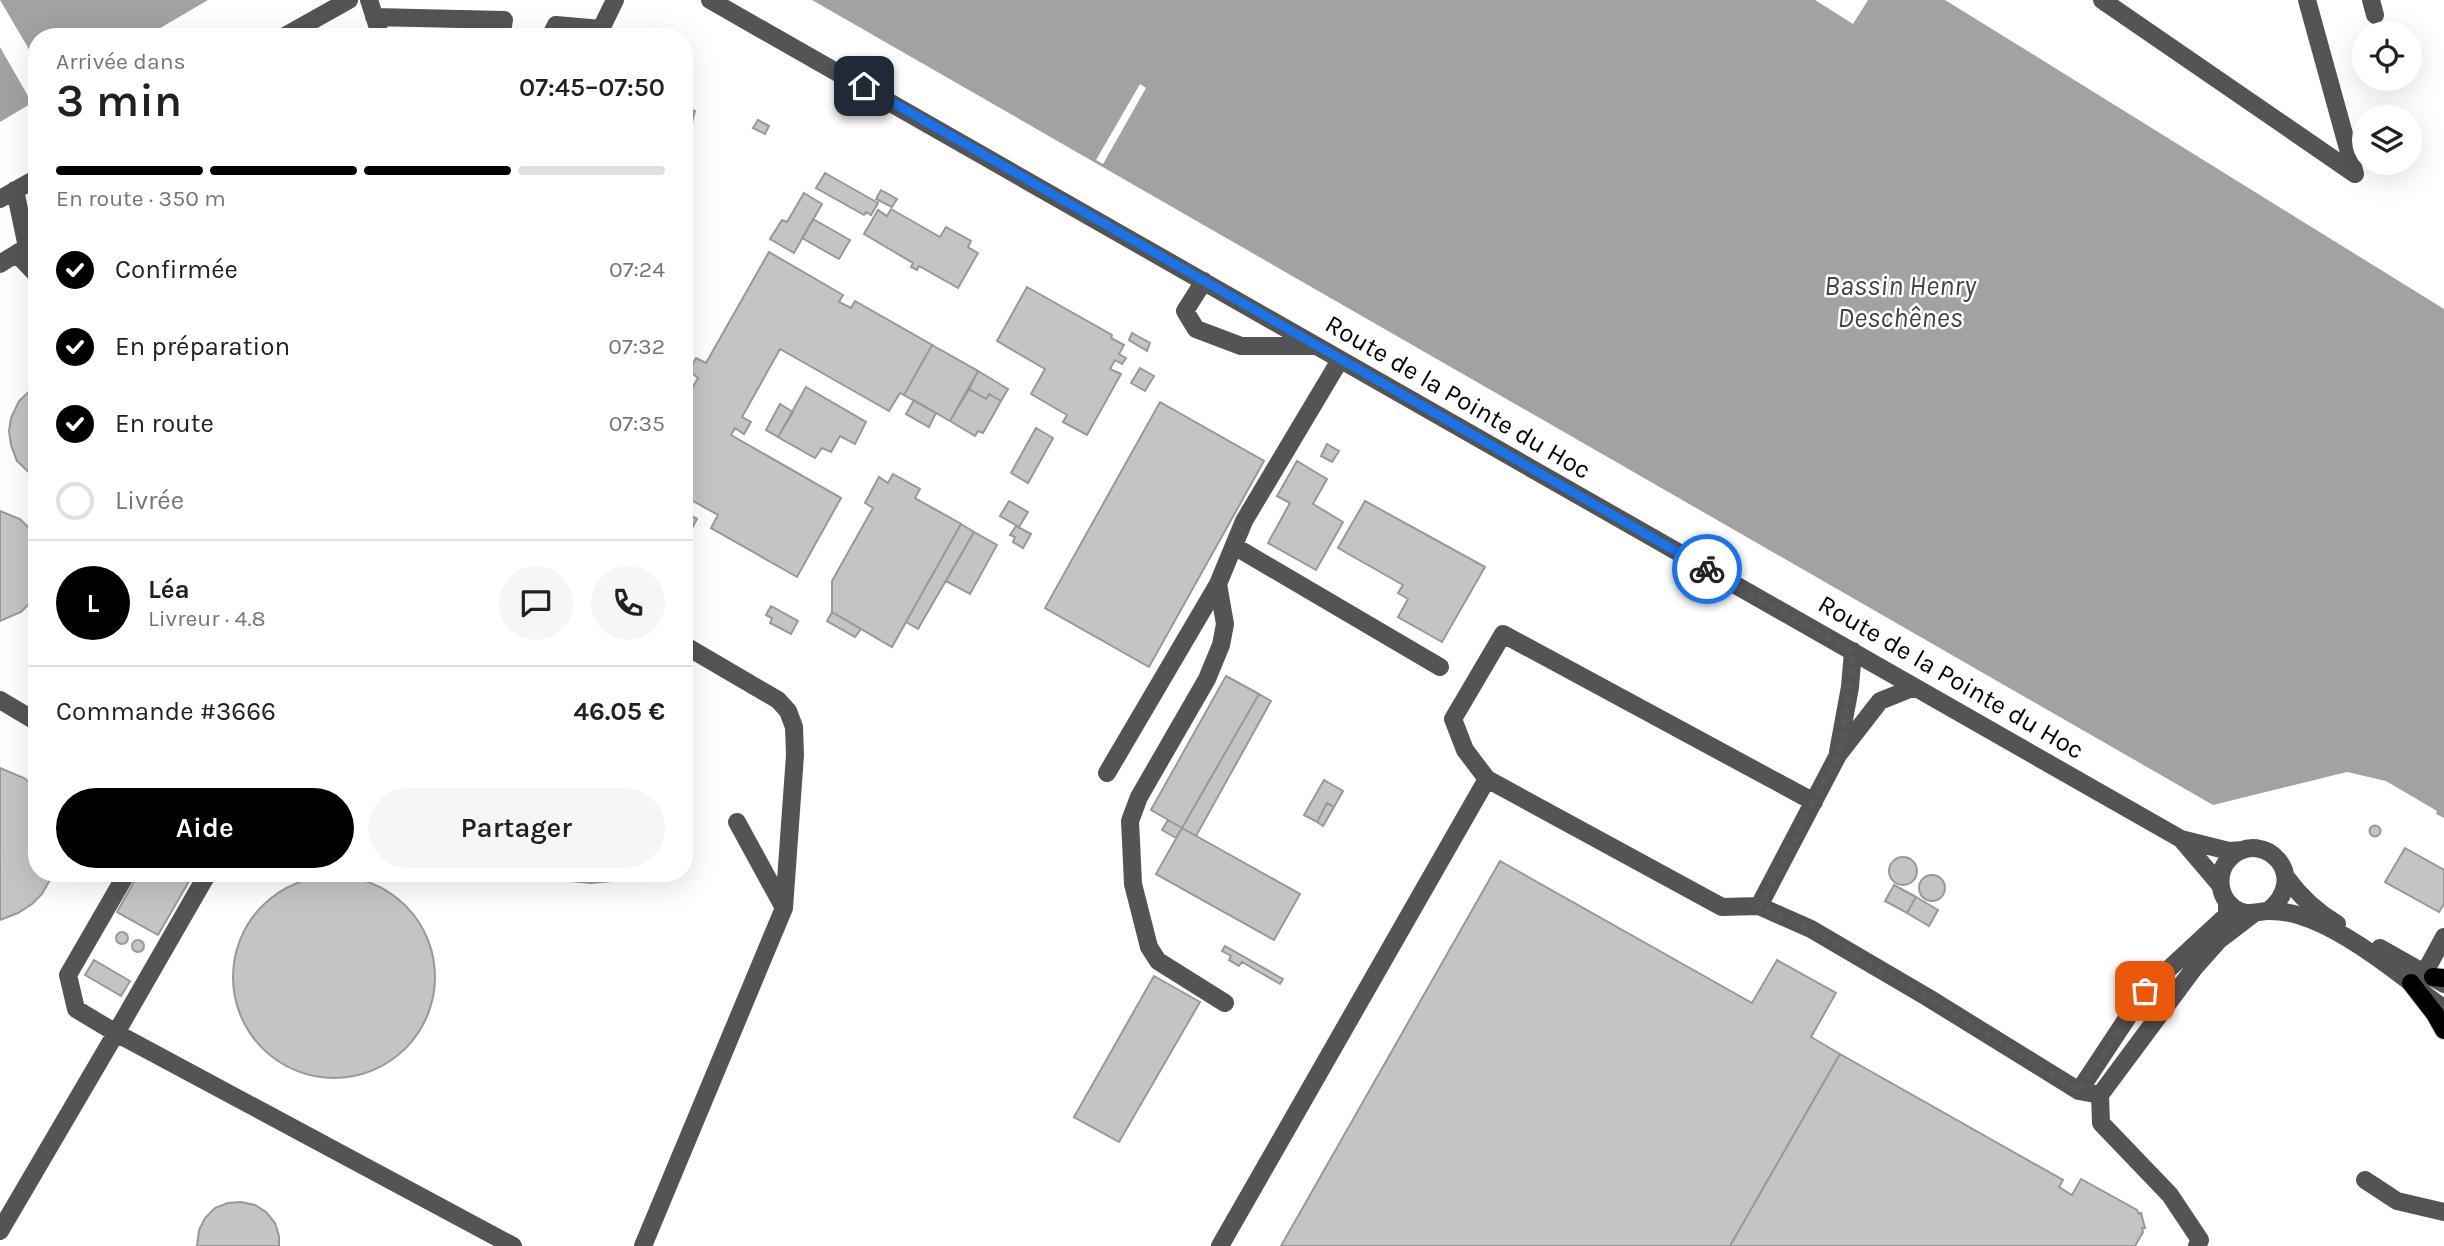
<!DOCTYPE html>
<html lang="fr">
<meta charset="utf-8">
<style>
:root{--surface:#fff;--page:#f6f6f6;--text:#202124;--muted:#757577;--line:#e0e0e0;--accent:#000}
body{margin:0;font-family:Karla,sans-serif;background:var(--page);color:var(--text);height:100vh;display:flex;flex-direction:column;font-size:26px;white-space:nowrap}
*{box-sizing:border-box;margin:0}
p{font-size:23px;color:var(--muted)}
.icon{flex:none;width:38px;height:38px;fill:none;stroke:currentColor;stroke-width:2;stroke-linecap:round;stroke-linejoin:round}
.map{position:relative;flex:1;overflow:hidden}
.side{position:absolute;left:28px;top:28px;width:665px;height:854px;display:flex;flex-direction:column;background:var(--surface);border-radius:28px;box-shadow:0 7px 28px #0002}
.side>*{flex:none}
.tools{position:absolute;left:2352px;top:21px;display:grid;gap:14px}
.tools a{display:grid;place-items:center;width:70px;height:70px;border-radius:50%;background:var(--surface);box-shadow:0 7px 28px #0002;font-size:35px}
.pin{position:absolute;display:grid;place-items:center;width:60px;height:60px;color:#fff;margin:-30px;border-radius:14px;box-shadow:0 4px 10px #0006}
.courier{position:absolute;display:grid;place-items:center;width:70px;height:70px;margin:-35px;border:5px solid #1a73e8;border-radius:50%;background:#fff;color:#222;box-shadow:0 2px 9px #0007}
.head em{font-style:normal;font-weight:600}
.head div{display:flex;flex-direction:column-reverse}
.head{display:flex;align-items:center;justify-content:space-between;height:119px;padding:0 28px}
h1{font-size:46px;font-weight:600;line-height:52px}
.bar{display:grid;grid-template-columns:repeat(4,1fr);gap:10px 7px;align-content:center;height:84px;padding:0 28px}
.bar i{height:9px;border-radius:5px;background:var(--line)}
.bar .current{background:var(--accent)}
.bar p{grid-column:span 4}
.line{display:flex;align-items:center;gap:18px;padding:0 28px;border-top:2px solid var(--line)}
.line div{flex:1}
.round{display:grid;place-items:center;flex:none;width:74px;height:74px;border-radius:37px;background:var(--page)}
ol{padding:0 28px;list-style:none}
li{display:flex;align-items:center;gap:21px;height:77px}
li p{margin-inline-start:auto}
li .icon{padding:7px;border-radius:50%;background:var(--accent);color:#fff;stroke-width:4}
li:last-child{color:var(--muted)}
li i{width:38px;height:38px;border:4px solid var(--line);border-radius:50%}
.button{display:flex;gap:14px;margin-top:auto;padding:14px 28px}
.button a{flex:1;height:80px;border-radius:42px;background:var(--accent);color:#fff;font-size:28px;font-weight:600;line-height:80px;text-align:center}
.button a+a{background:var(--page);color:var(--text)}
.map>svg:first-child{display:block}
.water{fill:#a2a2a2}
.pier{fill:#fff}
.building{fill:#c4c4c4;stroke:#989898;stroke-width:2}
.lines{fill:none;stroke-linecap:round;stroke-linejoin:round}
.major-casing{stroke:#dbdbdb;stroke-width:20}
.minor{stroke:#545454;stroke-width:18}
.major{stroke:#000;stroke-width:18}
.done{stroke:#595959;stroke-width:7;stroke-dasharray:0 12.6}
.route{stroke:#1a73e8;stroke-width:9}
.labels{text-anchor:middle;dominant-baseline:central;stroke-width:5;stroke-linejoin:round;paint-order:stroke}
.street-label{font-size:26px;fill:#000;stroke:#fff}
.water-label{font-size:28px;font-style:italic;fill:#434343;stroke:#fff}
</style>
<div class="map">
<svg width="2444" height="1246" viewBox="0 0 2444 1246">
<rect width="100%" height="100%" fill="#fff"/>
<path class="water" d="M0,0h208l-63,37h-108v63l-37,22z
M812,0h1003l38,24 15,-24h77l499,309v509l-8,-4 1,-3 -51,-30 -39,-9 -134,33z"/>
<path class="pier" d="M0,0l37,63v37l-5,3 -32,-56z
M1140,84l6,4 -43,76 -7,-4z"/>
<path class="building" d="M684,108l11,3 -11,42z
M758,120l11,6 -4,8 -12,-6z
M825,173l53,30 -7,12 -5,-3 -2,3 -48,-27z
M881,190l16,9 -5,8 -16,-8z
M804,193l18,11 -28,49 -24,-14 12,-19 5,2z
M891,209l49,28 6,-10 25,14 -3,6 10,6 -20,35 -39,-22 -2,4 -6,-3 2,-4 -49,-29 14,-24 9,6z
M813,219l37,21 -11,19 -37,-21z
M769,252l74,43 -4,7 12,6 4,-7 77,44 -28,50 -4,-2 -11,18 -109,-62 -38,68 9,5 -7,12 -9,-6 -4,7 110,63 -44,79 -86,-49 7,-13 -34,-19v-93l14,-25 -9,-7 7,-13 10,5z
M1027,287l85,48 -1,3 13,7 -5,9 7,4 -4,6 -7,-4 -5,9 11,5 -34,61 -24,-13 4,-7 -36,-21 14,-25 -48,-28z
M1132,333l18,10 -3,8 -18,-11z
M932,345l46,26 -28,50 -46,-26z
M1140,368l14,8 -9,15 -14,-8z
M978,371l30,18 -7,12 -12,-7 -3,5 -17,-10z
M684,381l9,6 -9,16z
M37,384v96l-20,-19 -6,-16 -2,-14 2,-13 8,-17z
M806,387l60,35 -11,22 -15,-8 -9,16 -9,-4 -7,10 -37,-21z
M969,389l17,10 3,-5 12,7 -18,32 -5,-2 -3,5 -25,-15z
M914,400l22,13 -7,14 -23,-13z
M1160,402l104,59 -115,206 -104,-59z
M780,404l13,8 -15,25 -12,-7z
M1036,428l17,10 -25,45 -17,-10z
M1327,444l12,7 -7,11 -11,-6z
M1297,461l30,18 -14,25 30,18 -27,48 -48,-27 22,-40 -13,-7z
M893,474l27,15 -5,9 46,26 -69,123 -60,-35v-31l41,-73 -8,-5 14,-26 9,6z
M1009,501l19,11 -9,15 -19,-11z
M1365,501l120,66 -43,75 -44,-25 10,-18 -10,-6 5,-8 -65,-37z
M0,511l20,8 17,17v60l-16,16 -21,9z
M684,512l13,7 -13,24z
M961,524l13,8 -56,97 -12,-7z
M1016,526l15,8 -8,14 -10,-6 2,-5 -5,-2z
M974,532l23,13 -27,49 -24,-13z
M771,606l27,15 -7,13 -21,-11 2,-5 -6,-3z
M832,612l29,17 -6,8 -28,-16z
M1226,676l33,18 -77,134 -31,-18z
M1259,694l12,7 -75,135 -14,-8z
M684,744l7,26 1,18 -8,32z
M0,768l24,10 13,10v85h17l-12,21 -10,10 -14,9 -18,7z
M1324,780l19,11 -9,16 -7,-4 -10,19 -13,-7z
M1327,803l7,4 -11,19 -6,-4z
M1168,820l14,8 -6,10 -14,-8z
M2369.5 831a5.5 5.5 0 1 1 11 0a5.5 5.5 0 1 1-11 0Z
M1182,828l118,66 -26,46 -118,-66z
M2405,848l39,22v34l-5,8 -54,-30z
M1889 871a14 14 0 1 1 28 0a14 14 0 1 1-28 0Z
M1500,861l252,142 25,-43 59,33 -25,44 29,17 -110,192h-449z
M139,873h48l5,3 -34,59 -41,-23z
M548,873h86l-22,8 -21,2 -21,-2z
M1919 888a13 13 0 1 1 26 0a13 13 0 1 1-26 0Z
M233 977a101 101 0 1 1 202 0a101 101 0 1 1-202 0Z
M1894,885l22,12 -9,16 -22,-12z
M1916,897l22,13 -9,16 -22,-13z
M116 938a6 6 0 1 1 12 0a6 6 0 1 1-12 0Z
M132 946a6 6 0 1 1 12 0a6 6 0 1 1-12 0Z
M1225,946l58,33 -3,5 -38,-22 -3,4 -10,-6 2,-4 -9,-5z
M94,960l36,21 -9,15 -36,-21z
M1154,976l46,26 -81,140 -45,-25z
M1840,1054l223,126 -4,7 13,8 9,-16 56,31 2,4 2,-1 4,15h-3l1,4 -8,14h-405z
M241,1202l14,3 11,7 9,11 4,13v10h-82l2,-16 6,-12 10,-10 13,-5z"/>
<g class="lines">
<g class="major-casing">
<path id="major" d="M2433,977l11,1
M2411,983l24,31 9,16"/>
</g>
<path class="minor" d="M369,0l12,37
M710,0l1471,839 48,12 14,-1
M2102,0l253,174
M2307,0l48,174
M2371,0l4,15
M374,17l130,3 -3,17
M283,37l66,-37
M550,37l6,-12 45,4
M597,37l18,-37
M0,199l37,-21
M17,254l20,21
M0,264l27,-17 -12,-57
M1204,281l-19,30 11,18 45,17h73
M1234,546l206,121
M1218,584l7,40 -4,21 -14,34 -68,118 -9,24 1,20 2,43 16,63 9,14 67,42
M684,645l94,55 10,11 6,16 1,28 -11,153 -47,-86
M0,700l37,22
M1838,752l12,-65 3,-36
M1107,773l111,-189 26,-63 96,-161
M1487,779l-22,-29 -12,-31 50,-85 311,168
M2181,839l40,47
M127,873l-59,102 8,34 40,24 92,-160
M2286,877c13,18 31,35 51,47
M1759,906l79,-151 42,-54 35,-14
M2268,911c44,-35 -5,-83 -37,-54 -15,14 -14,39 3,51 13,9 22,3 35,3 10,0 23,2 32,5 34,10 81,44 109,66 11,9 22,19 34,26
M2380,948l64,36
M2425,972l19,-35
M2079,1091l66,-100 82,-76v-13
M2100,1095l95,-128 24,-27 34,-26
M2365,1180l32,21 47,11
M0,1231l116,-198 397,213
M643,1246l141,-338
M1220,1246l267,-467 235,128 37,-1 52,23 116,68 152,94 21,4 1,28 69,72 30,45 -3,6"/>
<use href="#major" class="major"/>
</g>
<g class="lines">
<path class="done" d="M1707,569l146,83 -3,35 -12,68 -79,151 52,23 116,68 152,94 66,-100"/>
<path class="route" d="M864,86l843,483"/>
</g>
<g class="labels">
<g class="street-label">
<text transform="translate(1458 397) rotate(30)">Route de la Pointe du Hoc</text>
<text transform="translate(1951 677) rotate(30)">Route de la Pointe du Hoc</text>
</g>
<g class="water-label">
<text x="1900" y="285">Bassin Henry<tspan x="1900" dy="32">Deschênes</tspan></text>
</g>
</g>
</svg>
<div class="tools">
<a><svg class="icon" aria-label="locate" viewBox="0 0 24 24"><circle cx="12" cy="12" r="6"/><path d="M12 2v4M12 18v4M2 12h4M18 12h4"/></svg></a>
<a><svg class="icon" aria-label="layers" viewBox="0 0 24 24"><path d="M12 4l9 5-9 5-9-5zM3 14l9 5 9-5"/></svg></a>
</div>
<div class="pin" style="left:2145px;top:991px;background:#ea580c"><svg class="icon" aria-label="bag" viewBox="0 0 24 24"><path d="M5 8h14l-1 12H6zM9 8a3 3 0 0 1 6 0"/></svg></div>
<div class="pin" style="left:864px;top:86px;background:#1f2937"><svg class="icon" aria-label="home" viewBox="0 0 24 24"><path d="M3 11l9-7 9 7M6 9v11h12V9"/></svg></div>
<div class="courier" style="left:1707px;top:569px"><svg class="icon" aria-label="bike" viewBox="0 0 24 24"><circle cx="6" cy="16" r="4"/><circle cx="18" cy="16" r="4"/><path d="M6 16l4-8h5l3 8M10 8l3 8H6M13 5h3"/></svg></div>
<section class="side">
<div class="head"><div><h1>3 min</h1><p>Arrivée dans</p></div><em>07:45–07:50</em></div>
<div class="bar"><i class="current"></i><i class="current"></i><i class="current"></i><i></i><p>En route · 350 m</p></div>
<ol>
<li><svg class="icon" aria-label="check" viewBox="0 0 24 24"><path d="M5 12l5 5 9-10"/></svg>Confirmée<p>07:24</p></li>
<li><svg class="icon" aria-label="check" viewBox="0 0 24 24"><path d="M5 12l5 5 9-10"/></svg>En préparation<p>07:32</p></li>
<li><svg class="icon" aria-label="check" viewBox="0 0 24 24"><path d="M5 12l5 5 9-10"/></svg>En route<p>07:35</p></li>
<li><i></i>Livrée</li>
</ol>
<div class="line" style="height:126px"><b class="round" style="background:var(--accent);color:#fff">L</b><div><b>Léa</b><p>Livreur · 4.8</p></div><a class="round"><svg class="icon" aria-label="chat" viewBox="0 0 24 24"><path d="M4 5h16v11H9l-5 4z"/></svg></a><a class="round"><svg class="icon" aria-label="phone" viewBox="0 0 24 24"><path d="M5 4h4l2 5-3 2q2 4 5 5l2-3 5 2v4C11 20 4 13 5 4z"/></svg></a></div>
<div class="line" style="height:91px"><div>Commande #3666</div><b>46.05 €</b></div>
<div class="button"><a>Aide</a><a>Partager</a></div>
</section>
</div>
